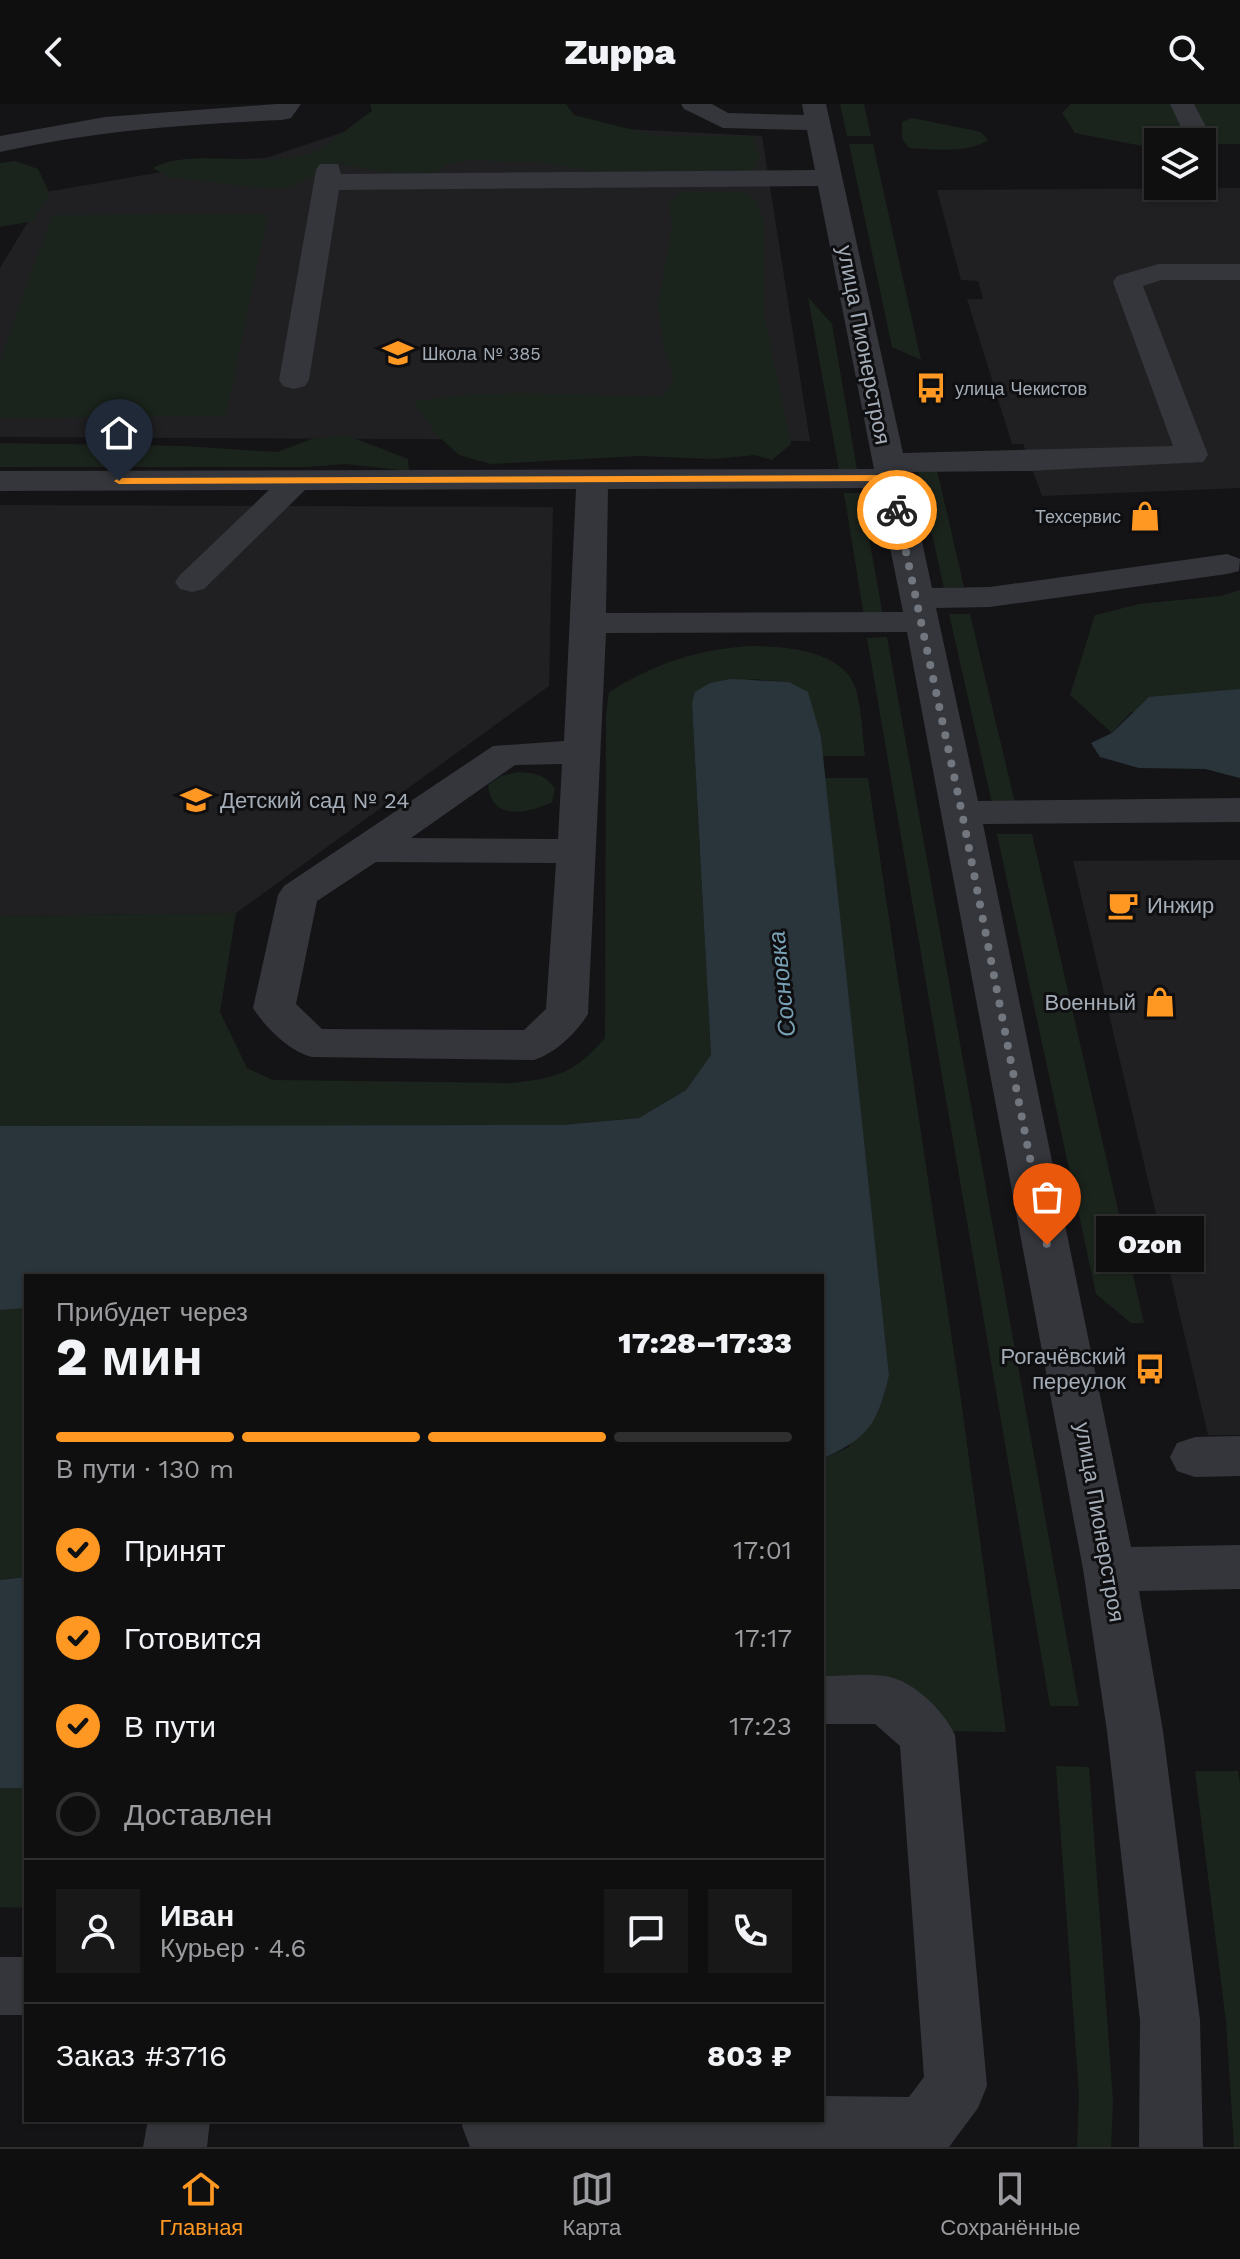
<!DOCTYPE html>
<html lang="ru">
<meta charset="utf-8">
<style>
:root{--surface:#0f0f10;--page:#181819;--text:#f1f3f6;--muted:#9b9c9f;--line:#2f2f30;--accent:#ff9822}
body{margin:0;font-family:"Work Sans",sans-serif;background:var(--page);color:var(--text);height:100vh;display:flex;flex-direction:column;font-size:30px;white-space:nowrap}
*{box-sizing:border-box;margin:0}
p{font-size:26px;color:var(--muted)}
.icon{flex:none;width:44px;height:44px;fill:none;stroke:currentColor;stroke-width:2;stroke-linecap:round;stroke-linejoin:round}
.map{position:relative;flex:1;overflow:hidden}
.details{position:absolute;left:24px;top:1170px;width:800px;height:848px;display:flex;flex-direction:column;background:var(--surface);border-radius:0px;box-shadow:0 2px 6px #0004,0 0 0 2px var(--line)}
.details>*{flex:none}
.tools{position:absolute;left:1144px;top:24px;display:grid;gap:16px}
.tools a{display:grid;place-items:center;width:72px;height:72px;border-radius:0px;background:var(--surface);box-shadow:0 2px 6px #0004,0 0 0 2px var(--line);font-size:40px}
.pin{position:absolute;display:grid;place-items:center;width:68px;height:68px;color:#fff;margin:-82px -34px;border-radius:50% 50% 50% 0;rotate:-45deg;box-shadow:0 0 8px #0007}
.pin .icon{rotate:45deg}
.courier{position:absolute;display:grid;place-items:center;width:80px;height:80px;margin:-40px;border:6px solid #ff9822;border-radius:50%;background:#fff;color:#222;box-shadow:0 2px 10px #0007}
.bubble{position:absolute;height:56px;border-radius:0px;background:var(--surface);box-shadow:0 2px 6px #0004,0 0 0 2px var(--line);font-size:26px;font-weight:800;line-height:56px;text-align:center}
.summary em{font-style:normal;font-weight:800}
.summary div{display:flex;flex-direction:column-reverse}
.summary{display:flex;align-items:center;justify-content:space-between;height:136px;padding:0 32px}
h1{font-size:52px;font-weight:800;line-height:60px}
.bar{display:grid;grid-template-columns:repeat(4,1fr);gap:12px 8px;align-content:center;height:96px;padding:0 32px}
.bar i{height:10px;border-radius:6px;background:var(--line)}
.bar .active{background:var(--accent)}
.bar p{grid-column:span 4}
.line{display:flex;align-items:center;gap:20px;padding:0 32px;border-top:2px solid var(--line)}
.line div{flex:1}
.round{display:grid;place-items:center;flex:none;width:84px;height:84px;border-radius:0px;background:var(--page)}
ol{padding:0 32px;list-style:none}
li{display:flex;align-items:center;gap:24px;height:88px}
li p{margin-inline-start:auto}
li .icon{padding:8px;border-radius:50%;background:var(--accent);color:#111;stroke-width:4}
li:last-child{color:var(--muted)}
li i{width:44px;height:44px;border:4px solid var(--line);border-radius:50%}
header{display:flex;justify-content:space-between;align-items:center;height:104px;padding:0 32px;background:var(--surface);font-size:36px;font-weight:800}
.menu{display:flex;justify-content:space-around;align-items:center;height:112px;border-top:2px solid var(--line);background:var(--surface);font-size:22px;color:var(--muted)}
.menu a{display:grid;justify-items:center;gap:4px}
.menu .active{color:var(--accent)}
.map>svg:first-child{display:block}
.built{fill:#202023}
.green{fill:#1b241c}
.water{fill:#29353b}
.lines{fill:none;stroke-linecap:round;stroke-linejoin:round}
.minor{fill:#34363b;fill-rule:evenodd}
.route{fill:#ff9822}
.done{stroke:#72777f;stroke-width:8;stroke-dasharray:0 14.4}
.labels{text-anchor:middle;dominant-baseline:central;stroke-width:6;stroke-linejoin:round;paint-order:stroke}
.far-poi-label{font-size:18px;fill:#a4adb7;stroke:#0f0f11;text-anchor:start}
.street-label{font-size:22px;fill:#a4adb7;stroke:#0f0f11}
.poi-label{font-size:22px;fill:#a4adb7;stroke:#0f0f11;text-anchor:start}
.water-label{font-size:24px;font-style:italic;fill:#78a1b5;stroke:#0f0f11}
</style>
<header><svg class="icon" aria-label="back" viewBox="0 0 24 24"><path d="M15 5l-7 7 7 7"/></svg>Zuppa<svg class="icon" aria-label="search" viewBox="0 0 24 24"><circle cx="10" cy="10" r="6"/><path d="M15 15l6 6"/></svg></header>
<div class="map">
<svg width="1240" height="2043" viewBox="0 0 1240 2043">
<rect width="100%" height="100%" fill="#141416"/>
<path class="built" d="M389,13l373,19 48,305 -810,-4v-169l46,-76 191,-33 29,-1z
M1240,84v300l-198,8 -19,-52h-11l-45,-145h16l-5,-18 -17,-1 -24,-90z
M0,401l553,2 -4,179 -313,227 -236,3z
M1240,756v575h-32l-135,-574z"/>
<path class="green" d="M370,0h196l8,11 83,21h95l8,20 -8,17 -17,-3 -145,1 -46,-8 -77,-3 -20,5 -12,8 -50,-1 -46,-8 -50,24h-28l-93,-11 -15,-9c36,-21 112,1 158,-15 19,-7 42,-30 61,-42z
M840,0h24l7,32h-24z
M1071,0h102l19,38h-34v7l-83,-16 -13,-20z
M1194,0h46v40h-26z
M912,14l69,14 7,8c-21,14 -56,9 -79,8l-7,-10v-16z
M849,40h24l48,216 -29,-13z
M15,57l23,8 12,25 -17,27 -33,6v-64z
M683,88l65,1 9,9 7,19 1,98 26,125 -19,16 -17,-5 -41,4 -75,-3 -149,8 -31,-9 -22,-20 -24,-33c83,-17 167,-4 251,-6l10,-17 -10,-31 -6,-44 14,-76 -3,-26z
M268,110l-42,202 -226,2v-58l52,-145z
M808,193l24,27 25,146h-18z
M346,331l62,24 1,12 -63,-7 -40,3h-306v-24l184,3 93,6 35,-13z
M937,366l27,117 -20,1 -26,-117z
M844,389h17l22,123h-19z
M1240,486v104l-109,18 -19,21 -42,-38 25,-80 44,-11 81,-8z
M949,510h21l45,189h-23z
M887,533l192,1069h-29l-183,-1068z
M750,542c33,0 93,4 105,41 7,21 7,47 10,69h-42l-2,-19 -32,-55 -38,-3 -59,25 19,351 -25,35 -47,28 -77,7 -562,1v-210l236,-3 -16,99 27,56 26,12 237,3c46,-4 65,-10 95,-45l1,-323 3,-23c47,-29 86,-42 141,-46z
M518,668c16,1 28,2 37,17l-3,13c-24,12 -61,19 -64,-17l13,-9z
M825,674h43l93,622 45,332 -58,-1c-28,-61 -69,-47 -126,-48v-224l27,-12 40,-72z
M997,730h35l112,489h-13l-35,-29z
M12,1203l14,1v269l-26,3v-270z
M1056,1662l33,1 24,334 -2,46h-34l2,-52z
M1195,1667h43l2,13v363h-6l-8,-125z
M0,1684h26v120l-26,-1z"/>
<path class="water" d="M731,575l58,3 19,10 13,45 68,638c-12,49 -19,62 -67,84v-183h-796v32l-26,2v-184l562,-1 77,-7 47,-28 25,-35 -19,-351 3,-12 15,-9z
M1240,585v89l-35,-9 -66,-1 -39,-11 -9,-14 21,-10 37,-36z
M26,1473v211h-26v-208z"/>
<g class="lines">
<path class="minor" d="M276,0h25l-10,14 -9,2c-95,4 -189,11 -282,32v-16l105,-19z
M681,0h31l16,9 76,2 -2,-11h24l77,349 270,-7 -60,-164 4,-6 42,-12h81v16h-79l-18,6 65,169 -5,7 -174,9 -122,1 25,116 58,-1 237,-33 13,5 -1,12 -12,3 -237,33 -54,1 42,193 262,-3v24l-257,2 148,723 109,-2v44l-101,2 24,140 37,289 3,127h-64l1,-127 -33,-289 -24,-162 -176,-937 -301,1 -18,381c-12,19 -32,39 -54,46l-222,-3c-23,-6 -46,-29 -59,-49l25,-113 6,-9 209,-140 71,-5 12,-252 -271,1 -101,99 -12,3 -12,-3 -5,-7 5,-7 89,-85 -269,1v-20l874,-2 -56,-283 -479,4 -30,190 -4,6 -11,3 -11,-3 -4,-6 37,-210 4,-6h18l3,10 474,-4 -8,-40 -84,-2 -39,-19zM878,384l25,124 -297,1 2,-124zM562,660l-4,75 -147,-1 104,-73zM376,758l180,1 -10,146 -22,21 -202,-1 -26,-25 21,-103z
M1170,0h24l20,38 -4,5 -8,2v-7h-14z
M1240,1332v40l-45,1 -18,-6 -7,-14 7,-14 18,-6z
M822,1572c20,0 43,-3 63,0 28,4 59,35 70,59l32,351 -9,22 -29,39h-479l-8,-21 2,-6h358v-24l87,1 15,-20 -24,-331 -25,-22h-53z
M0,1853h26v58h-26z
M148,2016h62l-3,27h-64z"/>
</g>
<path class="route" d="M891,371l5,3 6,32 -5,2 -4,-2 -6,-29 -768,3 -5,-3 5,-3z"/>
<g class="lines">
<path class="done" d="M897,406l65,303 85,432"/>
</g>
<defs>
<g id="school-bare" transform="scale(2.4)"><path d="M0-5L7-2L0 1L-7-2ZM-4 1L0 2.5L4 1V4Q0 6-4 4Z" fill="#ff9822" stroke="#0f0f11" stroke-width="2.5" paint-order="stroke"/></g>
<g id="bus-bare" transform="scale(2.4)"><path d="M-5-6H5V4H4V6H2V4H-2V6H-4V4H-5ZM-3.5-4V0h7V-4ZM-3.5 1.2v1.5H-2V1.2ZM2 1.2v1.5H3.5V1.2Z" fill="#ff9822" stroke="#0f0f11" stroke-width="2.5" paint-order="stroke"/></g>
<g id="shop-bare" transform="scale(2.4)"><path d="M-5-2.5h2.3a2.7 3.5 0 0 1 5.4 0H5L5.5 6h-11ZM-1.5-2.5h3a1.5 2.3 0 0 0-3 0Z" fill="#ff9822" stroke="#0f0f11" stroke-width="2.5" paint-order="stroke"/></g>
<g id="cafe-bare" transform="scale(2.4)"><path d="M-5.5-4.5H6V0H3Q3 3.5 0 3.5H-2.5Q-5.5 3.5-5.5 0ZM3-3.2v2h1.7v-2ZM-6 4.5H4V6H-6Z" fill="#ff9822" stroke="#0f0f11" stroke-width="2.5" paint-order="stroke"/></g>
</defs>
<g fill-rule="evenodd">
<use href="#school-bare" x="398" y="249"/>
<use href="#bus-bare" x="931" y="284"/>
<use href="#shop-bare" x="1145" y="412"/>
<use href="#school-bare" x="196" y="696"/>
<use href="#cafe-bare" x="1123" y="801"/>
<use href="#shop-bare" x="1160" y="898"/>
<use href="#bus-bare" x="1150" y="1265"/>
</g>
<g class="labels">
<g class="far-poi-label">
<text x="422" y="249">Школа № 385</text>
<text x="955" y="284">улица Чекистов</text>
<text x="1121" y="412" text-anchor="end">Техсервис</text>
</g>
<g class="street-label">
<text transform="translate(864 241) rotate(79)">улица Пионерстроя</text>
<text transform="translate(1100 1418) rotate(80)">улица Пионерстроя</text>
</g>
<g class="poi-label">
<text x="220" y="696">Детский сад № 24</text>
<text x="1147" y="801">Инжир</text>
<text x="1136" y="898" text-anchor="end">Военный</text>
<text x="1126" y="1252" text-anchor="end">Рогачёвский<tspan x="1126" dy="25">переулок</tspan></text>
</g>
<g class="water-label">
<text transform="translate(782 880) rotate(-96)">Сосновка</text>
</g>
</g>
</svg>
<div class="tools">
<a><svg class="icon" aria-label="layers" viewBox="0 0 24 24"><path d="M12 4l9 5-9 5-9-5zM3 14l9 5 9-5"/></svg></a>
</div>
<div class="pin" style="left:1047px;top:1141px;background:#ea580c"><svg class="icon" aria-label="bag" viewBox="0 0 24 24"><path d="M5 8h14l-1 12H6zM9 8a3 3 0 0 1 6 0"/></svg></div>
<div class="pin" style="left:119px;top:377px;background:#1f2937"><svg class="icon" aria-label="home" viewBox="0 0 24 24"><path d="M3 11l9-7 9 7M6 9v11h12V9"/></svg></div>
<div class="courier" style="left:897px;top:406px"><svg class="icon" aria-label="bike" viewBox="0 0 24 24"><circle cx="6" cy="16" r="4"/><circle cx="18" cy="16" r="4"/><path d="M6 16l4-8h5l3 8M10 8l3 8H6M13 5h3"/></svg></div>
<div class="bubble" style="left:1096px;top:1112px;width:108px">Ozon</div>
<section class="details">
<div class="summary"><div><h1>2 мин</h1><p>Прибудет через</p></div><em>17:28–17:33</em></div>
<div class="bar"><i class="active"></i><i class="active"></i><i class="active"></i><i></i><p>В пути · 130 m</p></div>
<ol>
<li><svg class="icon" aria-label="check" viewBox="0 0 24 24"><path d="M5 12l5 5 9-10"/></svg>Принят<p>17:01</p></li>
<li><svg class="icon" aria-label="check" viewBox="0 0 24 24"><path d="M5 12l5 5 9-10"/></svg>Готовится<p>17:17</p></li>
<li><svg class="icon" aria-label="check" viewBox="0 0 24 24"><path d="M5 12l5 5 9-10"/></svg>В пути<p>17:23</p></li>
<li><i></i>Доставлен</li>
</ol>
<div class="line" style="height:144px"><a class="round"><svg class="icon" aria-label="person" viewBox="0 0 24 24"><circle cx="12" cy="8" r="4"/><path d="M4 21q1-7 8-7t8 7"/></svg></a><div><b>Иван</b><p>Курьер · 4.6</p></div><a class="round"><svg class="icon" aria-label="chat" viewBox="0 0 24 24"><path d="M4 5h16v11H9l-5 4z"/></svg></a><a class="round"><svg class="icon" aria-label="phone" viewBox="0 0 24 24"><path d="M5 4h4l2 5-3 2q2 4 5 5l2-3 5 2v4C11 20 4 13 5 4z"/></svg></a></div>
<div class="line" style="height:104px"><div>Заказ #3716</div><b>803 ₽</b></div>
</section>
</div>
<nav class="menu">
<a class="active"><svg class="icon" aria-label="home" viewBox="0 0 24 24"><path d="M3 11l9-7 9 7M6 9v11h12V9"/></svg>Главная</a>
<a><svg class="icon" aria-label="map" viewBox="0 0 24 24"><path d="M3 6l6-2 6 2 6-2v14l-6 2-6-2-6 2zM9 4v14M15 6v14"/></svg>Карта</a>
<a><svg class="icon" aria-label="saved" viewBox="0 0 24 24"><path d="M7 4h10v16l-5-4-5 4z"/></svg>Сохранённые</a>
</nav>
